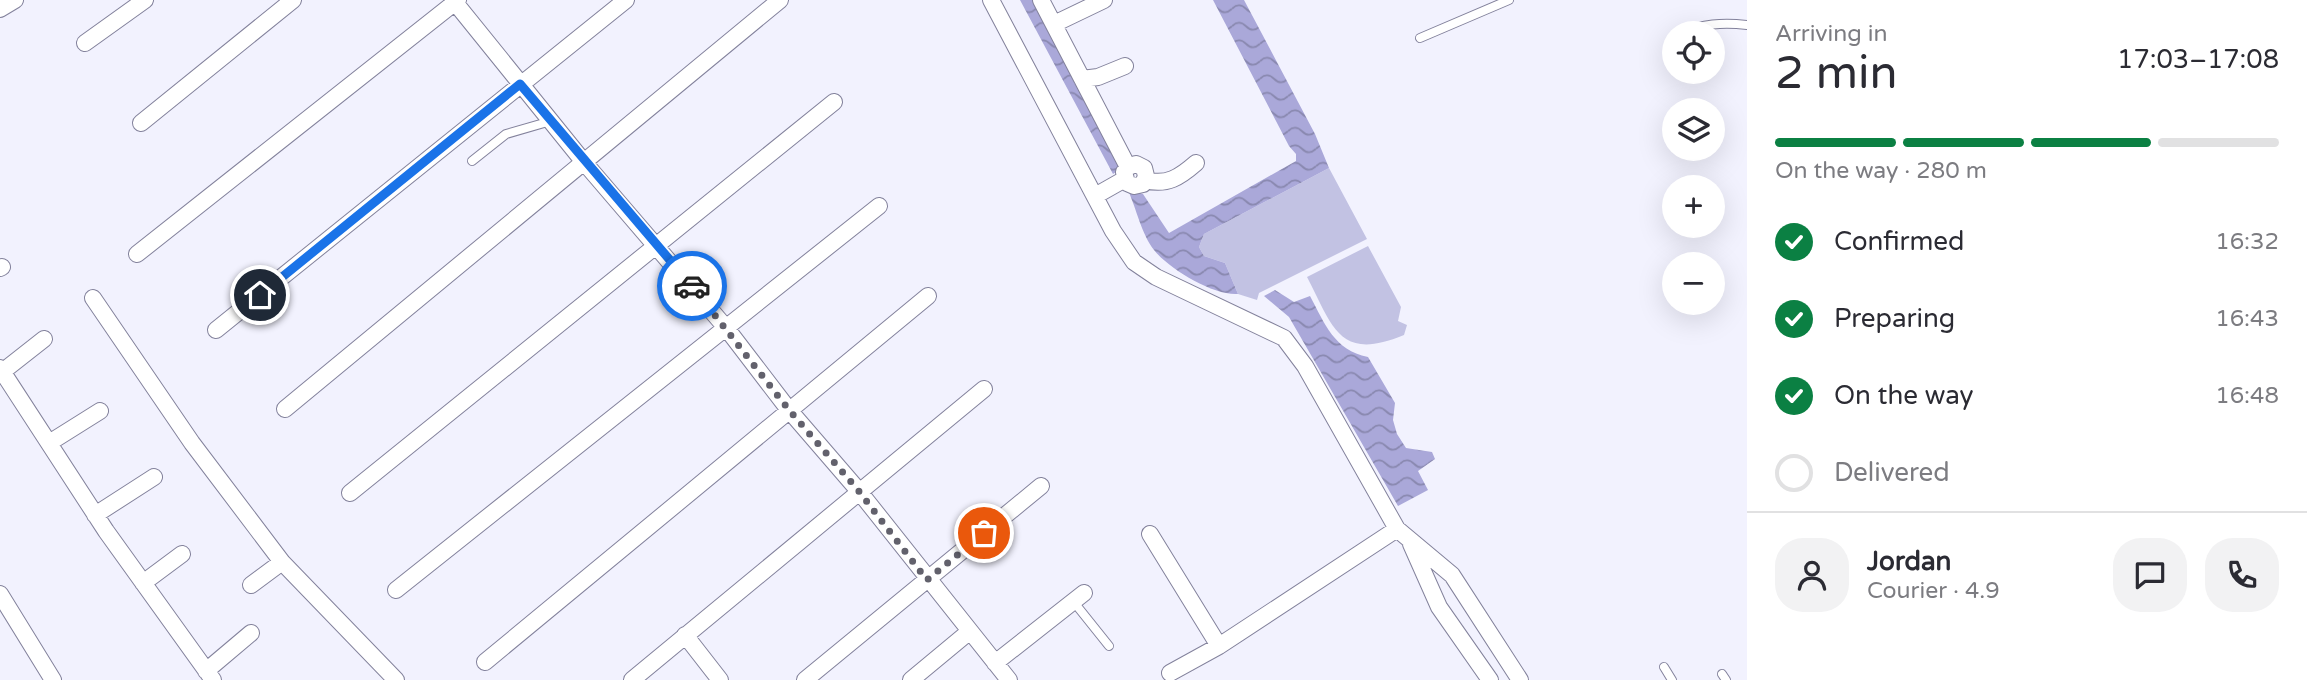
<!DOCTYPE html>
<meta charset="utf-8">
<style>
:root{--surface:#fff;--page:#f2f2f3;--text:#2b2b33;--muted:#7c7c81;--line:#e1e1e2;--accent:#0b8043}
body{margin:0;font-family:"Varela Round",sans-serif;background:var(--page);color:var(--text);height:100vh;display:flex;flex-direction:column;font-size:26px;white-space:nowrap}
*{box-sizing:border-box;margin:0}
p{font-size:23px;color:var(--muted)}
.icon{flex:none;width:38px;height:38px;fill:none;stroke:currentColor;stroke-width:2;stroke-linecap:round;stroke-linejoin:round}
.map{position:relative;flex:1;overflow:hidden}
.sheet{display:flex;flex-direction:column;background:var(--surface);width:560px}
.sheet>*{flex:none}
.buttons{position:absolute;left:1662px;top:21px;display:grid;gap:14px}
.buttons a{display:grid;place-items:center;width:63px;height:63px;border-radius:50%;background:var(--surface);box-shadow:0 7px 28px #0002;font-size:35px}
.pin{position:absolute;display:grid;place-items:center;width:60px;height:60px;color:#fff;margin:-30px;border:4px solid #fff;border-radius:50%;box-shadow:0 2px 7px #0007}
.courier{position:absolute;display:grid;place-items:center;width:70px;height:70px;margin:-35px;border:5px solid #1a73e8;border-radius:50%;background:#fff;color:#222;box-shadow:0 2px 9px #0007}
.overview em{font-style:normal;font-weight:600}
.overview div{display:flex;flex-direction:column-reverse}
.overview{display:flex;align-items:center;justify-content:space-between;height:119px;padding:0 28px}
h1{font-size:46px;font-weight:600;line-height:52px}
.bar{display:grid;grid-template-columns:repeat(4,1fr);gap:10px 7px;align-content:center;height:84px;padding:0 28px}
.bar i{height:9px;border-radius:5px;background:var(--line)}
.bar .on{background:var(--accent)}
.bar p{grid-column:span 4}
.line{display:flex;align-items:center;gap:18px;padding:0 28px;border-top:2px solid var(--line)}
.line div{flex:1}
.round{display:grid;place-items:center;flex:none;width:74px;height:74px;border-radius:28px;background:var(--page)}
ol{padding:0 28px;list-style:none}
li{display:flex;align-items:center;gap:21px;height:77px}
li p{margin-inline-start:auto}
li .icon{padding:7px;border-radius:50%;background:var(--accent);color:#fff;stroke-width:4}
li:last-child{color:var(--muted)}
li i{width:38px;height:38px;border:4px solid var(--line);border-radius:50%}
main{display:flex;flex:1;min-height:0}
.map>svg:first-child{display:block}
.park{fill:#c2c2e3}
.water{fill:url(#water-waves)}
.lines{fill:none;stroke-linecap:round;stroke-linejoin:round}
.lane-casing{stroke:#83829c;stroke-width:10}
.street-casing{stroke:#83829c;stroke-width:18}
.lane{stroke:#fff;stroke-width:8}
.street{stroke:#fff;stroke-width:16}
.done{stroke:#62616c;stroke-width:7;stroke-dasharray:0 12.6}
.route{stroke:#1a73e8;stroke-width:9}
</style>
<main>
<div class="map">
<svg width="1747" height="680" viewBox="0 0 1747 680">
<defs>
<pattern id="water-waves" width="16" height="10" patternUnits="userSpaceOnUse" patternTransform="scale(1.75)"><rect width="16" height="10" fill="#aaa8d9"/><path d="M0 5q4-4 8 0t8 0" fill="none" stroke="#8988af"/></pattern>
</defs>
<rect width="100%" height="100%" fill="#f2f2fe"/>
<path class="park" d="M1329,168l38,71 -108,54 -2,7 -19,-6 -13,-31 -21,-7 -5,-9 5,-13z
M1368,246l33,61 -3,14 9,4 -3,10c-65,27 -71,-8 -97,-58z"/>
<path class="water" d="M1020,0h17l86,167 -10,7z
M1213,0h31l71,134 14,34 -125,66 -5,13 5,9 21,7 13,31c-24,2 -69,-25 -84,-44 -12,-15 -18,-42 -26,-60l15,4 26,39 127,-72v-7l-7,-8z
M1275,290l19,12 16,-6c15,28 24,54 58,61l27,46 -2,17 4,14 9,14 26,4 3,7 -17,12 10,19 -30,16 -109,-189 -25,-21z"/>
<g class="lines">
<g class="lane-casing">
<path id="lane" d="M1679,33c24,-9 43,-11 68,-8
M1420,38l89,-38
M472,161l34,-27 45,-13
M1073,601l36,45
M1664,667l8,13
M1722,674l4,6"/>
</g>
<g class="street-casing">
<path id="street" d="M453,0l130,161 144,168 62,81 69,80 151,190
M991,0l122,231 21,31 22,15 128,61 21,28 92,163 55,46 68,105
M1041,0l87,167 -4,5 3,11 7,3 9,-2 3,-8 -2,-8 -8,-4 -8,3
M0,9l15,-9
M1054,24l50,-24
M85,43l60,-43
M1082,79l16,-2 27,-11
M141,123l152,-123
M1145,180c22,6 35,-3 51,-17
M1095,196l30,-17
M137,254l321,-254
M0,268l2,-1
M93,298l99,145 90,119 114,118
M216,330l410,-330
M0,368l106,163 107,149
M2,372l42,-33
M285,409l495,-409
M49,443l51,-32
M350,493l484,-391
M95,515l59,-38
M1150,534l69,112
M1411,544l28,63 51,73
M143,583l39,-29
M251,585l31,-23
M396,590l483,-384
M0,594l53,86
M685,635l35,45
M485,662l443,-366
M995,663l89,-70
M206,671l45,-38
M1170,673l49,-27 178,-117
M632,680l352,-291
M805,680l236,-194
M911,680l59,-49"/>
</g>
<use href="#lane" class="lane"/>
<use href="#street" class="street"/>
</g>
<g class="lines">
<path class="done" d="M692,286l97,124 69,80 69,90 57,-47"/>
<path class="route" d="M260,295l260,-211 172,202"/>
</g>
</svg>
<div class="buttons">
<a><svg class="icon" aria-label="locate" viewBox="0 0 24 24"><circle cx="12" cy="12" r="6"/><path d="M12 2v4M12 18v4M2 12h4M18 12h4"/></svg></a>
<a><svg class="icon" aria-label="layers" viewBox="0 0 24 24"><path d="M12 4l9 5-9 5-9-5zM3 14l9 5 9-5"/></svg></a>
<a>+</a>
<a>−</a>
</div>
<div class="pin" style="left:984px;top:533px;background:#ea580c"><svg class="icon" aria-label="bag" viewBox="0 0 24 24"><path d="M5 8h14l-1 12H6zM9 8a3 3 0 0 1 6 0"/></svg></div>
<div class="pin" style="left:260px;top:295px;background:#1f2937"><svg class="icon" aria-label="home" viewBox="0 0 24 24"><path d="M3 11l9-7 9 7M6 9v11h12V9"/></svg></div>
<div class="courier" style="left:692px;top:286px"><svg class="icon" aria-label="car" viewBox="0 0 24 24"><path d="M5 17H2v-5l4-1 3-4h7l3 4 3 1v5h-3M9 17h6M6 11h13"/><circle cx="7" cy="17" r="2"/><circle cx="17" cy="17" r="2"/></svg></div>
</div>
<section class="sheet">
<div class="overview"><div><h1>2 min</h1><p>Arriving in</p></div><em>17:03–17:08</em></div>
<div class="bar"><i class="on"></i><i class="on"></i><i class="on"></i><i></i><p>On the way · 280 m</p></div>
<ol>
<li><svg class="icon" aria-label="check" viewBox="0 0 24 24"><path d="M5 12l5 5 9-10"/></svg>Confirmed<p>16:32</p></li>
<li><svg class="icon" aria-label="check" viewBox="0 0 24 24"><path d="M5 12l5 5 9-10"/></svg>Preparing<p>16:43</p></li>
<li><svg class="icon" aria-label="check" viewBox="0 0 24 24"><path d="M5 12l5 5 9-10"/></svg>On the way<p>16:48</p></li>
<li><i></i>Delivered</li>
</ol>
<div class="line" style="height:126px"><a class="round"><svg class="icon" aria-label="person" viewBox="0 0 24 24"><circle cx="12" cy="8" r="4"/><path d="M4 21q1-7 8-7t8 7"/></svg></a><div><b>Jordan</b><p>Courier · 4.9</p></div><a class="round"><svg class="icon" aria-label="chat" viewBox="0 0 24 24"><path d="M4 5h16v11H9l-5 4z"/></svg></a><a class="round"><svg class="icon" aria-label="phone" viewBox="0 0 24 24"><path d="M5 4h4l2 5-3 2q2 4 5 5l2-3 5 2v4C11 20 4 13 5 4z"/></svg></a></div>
</section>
</main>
